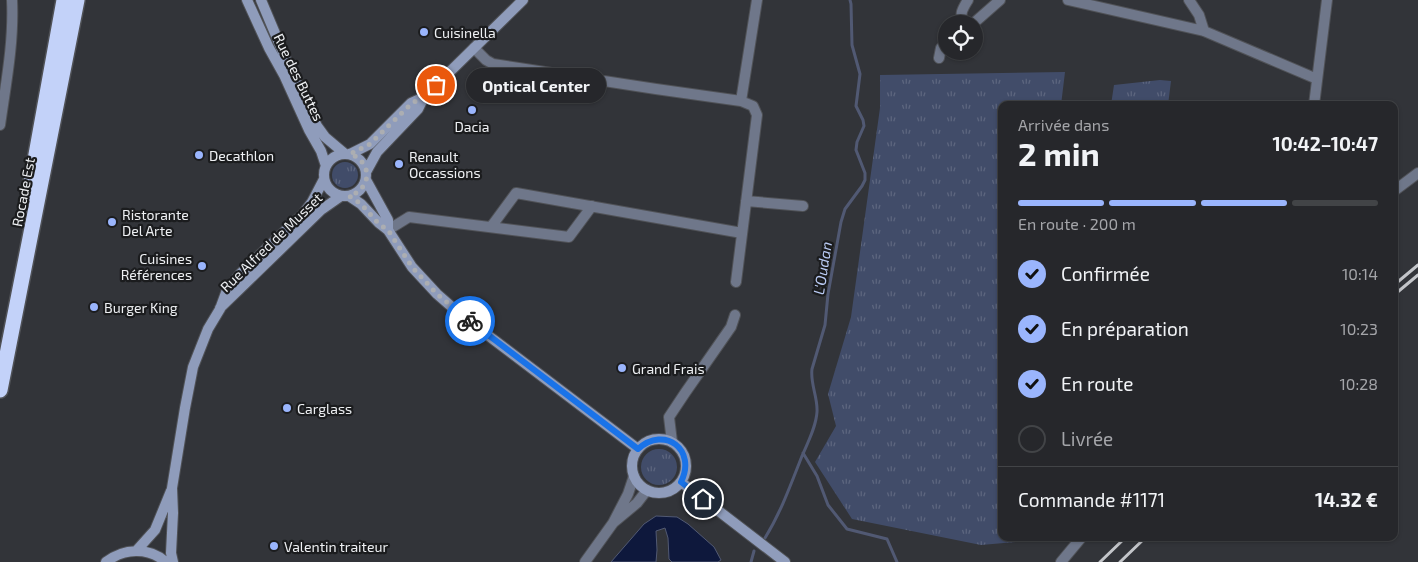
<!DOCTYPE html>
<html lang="fr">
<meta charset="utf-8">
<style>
:root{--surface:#26272b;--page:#2e2f33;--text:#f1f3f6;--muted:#a4a5a9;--line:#424447;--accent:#9ab5fd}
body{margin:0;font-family:"Exo 2",sans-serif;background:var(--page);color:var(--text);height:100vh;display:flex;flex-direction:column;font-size:19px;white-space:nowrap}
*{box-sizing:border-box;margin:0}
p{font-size:16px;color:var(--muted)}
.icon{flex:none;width:28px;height:28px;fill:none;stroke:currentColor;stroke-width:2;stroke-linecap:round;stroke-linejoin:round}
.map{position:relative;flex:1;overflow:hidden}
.drawer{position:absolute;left:998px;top:101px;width:400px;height:440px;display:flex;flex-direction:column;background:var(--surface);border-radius:10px;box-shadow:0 1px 4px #0004,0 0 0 1px var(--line)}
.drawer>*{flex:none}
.tools{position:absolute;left:938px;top:15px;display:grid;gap:10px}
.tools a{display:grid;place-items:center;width:45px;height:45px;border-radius:50%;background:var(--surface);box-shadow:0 1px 4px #0004,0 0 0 1px var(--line);font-size:25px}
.pin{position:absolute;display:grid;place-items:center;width:42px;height:42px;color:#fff;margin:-21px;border:2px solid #fff;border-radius:50%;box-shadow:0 1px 5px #0007}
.courier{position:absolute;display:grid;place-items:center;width:50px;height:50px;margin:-25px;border:4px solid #1a73e8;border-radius:50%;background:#fff;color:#222;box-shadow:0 1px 6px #0007}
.bubble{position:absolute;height:35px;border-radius:18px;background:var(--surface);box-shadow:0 1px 4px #0004,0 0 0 1px var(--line);font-size:16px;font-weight:700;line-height:35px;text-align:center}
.summary em{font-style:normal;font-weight:700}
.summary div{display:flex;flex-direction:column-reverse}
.summary{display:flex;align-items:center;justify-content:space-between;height:85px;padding:0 20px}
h1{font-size:32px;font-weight:700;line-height:38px}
.bar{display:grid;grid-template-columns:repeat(4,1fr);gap:8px 5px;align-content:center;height:60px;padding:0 20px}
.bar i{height:6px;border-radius:4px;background:var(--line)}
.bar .current{background:var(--accent)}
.bar p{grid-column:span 4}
.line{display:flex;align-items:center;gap:12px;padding:0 20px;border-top:1px solid var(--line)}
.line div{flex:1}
ol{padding:0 20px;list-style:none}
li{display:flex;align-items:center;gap:15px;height:55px}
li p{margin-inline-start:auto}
li .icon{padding:5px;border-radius:50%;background:var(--accent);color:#111;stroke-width:4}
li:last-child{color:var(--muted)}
li i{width:28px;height:28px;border:2px solid var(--line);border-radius:50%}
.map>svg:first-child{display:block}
.grass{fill:url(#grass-tufts)}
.water{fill:#0e183c;stroke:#515973}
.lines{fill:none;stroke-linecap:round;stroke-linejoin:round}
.stream{stroke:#515973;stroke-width:3}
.street-casing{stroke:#505257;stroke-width:12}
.secondary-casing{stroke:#505257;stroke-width:12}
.highway-casing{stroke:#505257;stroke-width:18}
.street{stroke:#6f778a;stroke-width:10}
.secondary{stroke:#8f9cbb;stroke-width:10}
.highway{stroke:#c3d2f9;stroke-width:15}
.rail{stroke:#c3c5c9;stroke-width:3}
.done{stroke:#acaeb2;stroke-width:5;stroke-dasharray:0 9}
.route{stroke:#1a73e8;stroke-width:6}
.poi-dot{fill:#9ab5fd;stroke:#1b1c1e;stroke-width:2}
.labels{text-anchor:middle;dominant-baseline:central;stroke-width:4.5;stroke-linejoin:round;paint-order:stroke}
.poi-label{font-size:14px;fill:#eef0f3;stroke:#1b1c1e;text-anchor:start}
.street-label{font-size:14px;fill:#eef0f3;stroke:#1b1c1e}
.water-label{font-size:15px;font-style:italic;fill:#b9caf3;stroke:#1b1c1e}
</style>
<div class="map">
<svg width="1418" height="562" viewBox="0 0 1418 562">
<defs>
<pattern id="grass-tufts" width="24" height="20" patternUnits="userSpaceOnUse" patternTransform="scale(1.25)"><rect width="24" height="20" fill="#414c69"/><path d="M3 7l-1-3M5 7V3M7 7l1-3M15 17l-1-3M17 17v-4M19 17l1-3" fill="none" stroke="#5d667f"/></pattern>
</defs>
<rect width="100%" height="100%" fill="#323439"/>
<path class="grass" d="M1065,72l-4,33h-60v433h49l-1,1 -68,6 -129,-26 -37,-57 21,-36 -8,-32 23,-77 29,-209v-33z
M1160,80l11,1 -3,24h-57l3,-20z
M332 175a13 13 0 1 1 26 0a13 13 0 1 1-26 0Z
M641 467a18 18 0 1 1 36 0a18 18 0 1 1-36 0Z"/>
<path class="water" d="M656,516l21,1 11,7 26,23 7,13 -3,2h-46l-3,-3 -1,-21 -3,-10 -9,3 1,19 -1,12h-45l33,-38z"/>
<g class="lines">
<path class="stream" d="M803,453l14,23 11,29 19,24 40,10 10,23
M765,538c16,-26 26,-54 37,-82 6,-14 14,-29 15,-44 1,-15 -7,-28 -5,-43l13,-44 3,-31 13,-72 4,-13 17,-23 3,-6v-7l-9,-23 1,-8 7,-16 -1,-6 -7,-14 4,-32 -8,-29 -1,-41 -1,-4
M751,562l3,-11"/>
<g class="street-casing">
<path id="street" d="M1068,0l136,31 113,48
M1189,0l10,15 5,16
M965,24c-7,-9 -2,-16 3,-24
M970,24l5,-2 25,-22
M474,48l12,12 7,4 163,25 85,12 16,-101
M939,58l2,-10 5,-5
M1314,105l13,-105
M0,125c6,-42 14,-83 12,-125
M1394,191l24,-18
M746,201l57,5
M491,227l25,-34 226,40
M388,230l21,-13 160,20 23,-31
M736,282l21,-167 -4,-9 -12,-5
M672,442l-3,-25 16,-24 46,-66 4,-12
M634,476l-6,18 -15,29 24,-20 10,-13
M585,562l28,-39
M1061,562l20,-24"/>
</g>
<g class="secondary-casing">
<path id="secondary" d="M247,0l22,48 15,27 25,55 12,21 5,15
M261,0l24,57 32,69 8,11 19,16
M324 175a21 21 0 1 1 42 0a21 21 0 1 1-42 0Z
M350,154l20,-10 41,-41 13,-6 99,-97
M366,172l11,-20 41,-43 6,-12
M366,180l22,40v10
M349,196l12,8 18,19 9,7 24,37 25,27 24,21 177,134
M220,308l101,-98 20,-14
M632 466a27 27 0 1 1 54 0a27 27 0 1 1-54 0Z
M681,482l104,80
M137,550l18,-20 16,-39
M106,562c18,-14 42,-15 60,0
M173,562l-2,-9 2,-40 -1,-25 13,-80 8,-41 15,-38 12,-20 7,-19 14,-17 62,-59 9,-12 12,-23"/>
</g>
<g class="highway-casing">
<path id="highway" d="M29,193l35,-193
M0,390l77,-390"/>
</g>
<use href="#street" class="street"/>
<use href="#secondary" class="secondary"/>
<use href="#highway" class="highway"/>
<path class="rail" d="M1394,285l24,-20
M1394,295l24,-20
M1100,562l25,-24
M1120,562l25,-24"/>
</g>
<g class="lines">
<path class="done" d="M436,85l-12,12 -12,6 -42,41 -20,10c23,8 22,35 -1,42l12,8 18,20 9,6 24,37 25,27 33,27"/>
<path class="route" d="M470,321l168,128c27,-24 59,1 43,33l22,17"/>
</g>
<g class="poi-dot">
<circle cx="424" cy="32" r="5"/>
<circle cx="472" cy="110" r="5"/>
<circle cx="199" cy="155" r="5"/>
<circle cx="399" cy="164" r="5"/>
<circle cx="112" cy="222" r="5"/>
<circle cx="202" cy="266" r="5"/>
<circle cx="94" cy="307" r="5"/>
<circle cx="622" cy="368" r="5"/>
<circle cx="287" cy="408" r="5"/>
<circle cx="274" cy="546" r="5"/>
</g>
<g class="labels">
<g class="poi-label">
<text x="434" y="32">Cuisinella</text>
<text x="472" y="126" text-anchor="middle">Dacia</text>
<text x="209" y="155">Decathlon</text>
<text x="409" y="156">Renault<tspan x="409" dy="16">Occassions</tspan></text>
<text x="122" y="214">Ristorante<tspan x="122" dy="16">Del Arte</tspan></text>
<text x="192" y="258" text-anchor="end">Cuisines<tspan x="192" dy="16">Références</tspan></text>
<text x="104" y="307">Burger King</text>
<text x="632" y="368">Grand Frais</text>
<text x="297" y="408">Carglass</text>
<text x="284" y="546">Valentin traiteur</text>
</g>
<g class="street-label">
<text transform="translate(299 77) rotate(64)">Rue des Buttes</text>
<text transform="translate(23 192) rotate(-79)">Rocade Est</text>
<text transform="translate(271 242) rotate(-44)">Rue Alfred de Musset</text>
</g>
<g class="water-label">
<text transform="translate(822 268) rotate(-81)">L'Oudan</text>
</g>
</g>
</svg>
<div class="tools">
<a><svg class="icon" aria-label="locate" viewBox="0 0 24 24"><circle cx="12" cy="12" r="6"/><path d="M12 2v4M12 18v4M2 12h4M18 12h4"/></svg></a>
</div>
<div class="pin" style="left:436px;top:85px;background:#ea580c"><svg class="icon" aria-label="bag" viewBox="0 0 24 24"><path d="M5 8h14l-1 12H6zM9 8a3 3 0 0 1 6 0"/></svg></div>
<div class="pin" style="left:703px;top:499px;background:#1f2937"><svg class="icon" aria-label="home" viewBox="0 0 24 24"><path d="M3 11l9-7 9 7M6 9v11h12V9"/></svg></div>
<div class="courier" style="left:470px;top:321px"><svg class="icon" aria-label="bike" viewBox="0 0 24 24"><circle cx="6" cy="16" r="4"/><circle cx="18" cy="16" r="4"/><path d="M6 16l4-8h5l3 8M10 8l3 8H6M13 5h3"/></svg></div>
<div class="bubble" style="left:466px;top:68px;width:140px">Optical Center</div>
<section class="drawer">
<div class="summary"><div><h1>2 min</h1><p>Arrivée dans</p></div><em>10:42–10:47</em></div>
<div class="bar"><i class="current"></i><i class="current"></i><i class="current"></i><i></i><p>En route · 200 m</p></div>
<ol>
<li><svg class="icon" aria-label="check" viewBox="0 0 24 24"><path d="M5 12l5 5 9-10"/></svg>Confirmée<p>10:14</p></li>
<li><svg class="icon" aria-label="check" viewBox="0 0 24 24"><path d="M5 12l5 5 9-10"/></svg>En préparation<p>10:23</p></li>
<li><svg class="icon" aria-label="check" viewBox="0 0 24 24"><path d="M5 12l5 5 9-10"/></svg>En route<p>10:28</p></li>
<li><i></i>Livrée</li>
</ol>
<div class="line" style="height:65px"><div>Commande #1171</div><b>14.32 €</b></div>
</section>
</div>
